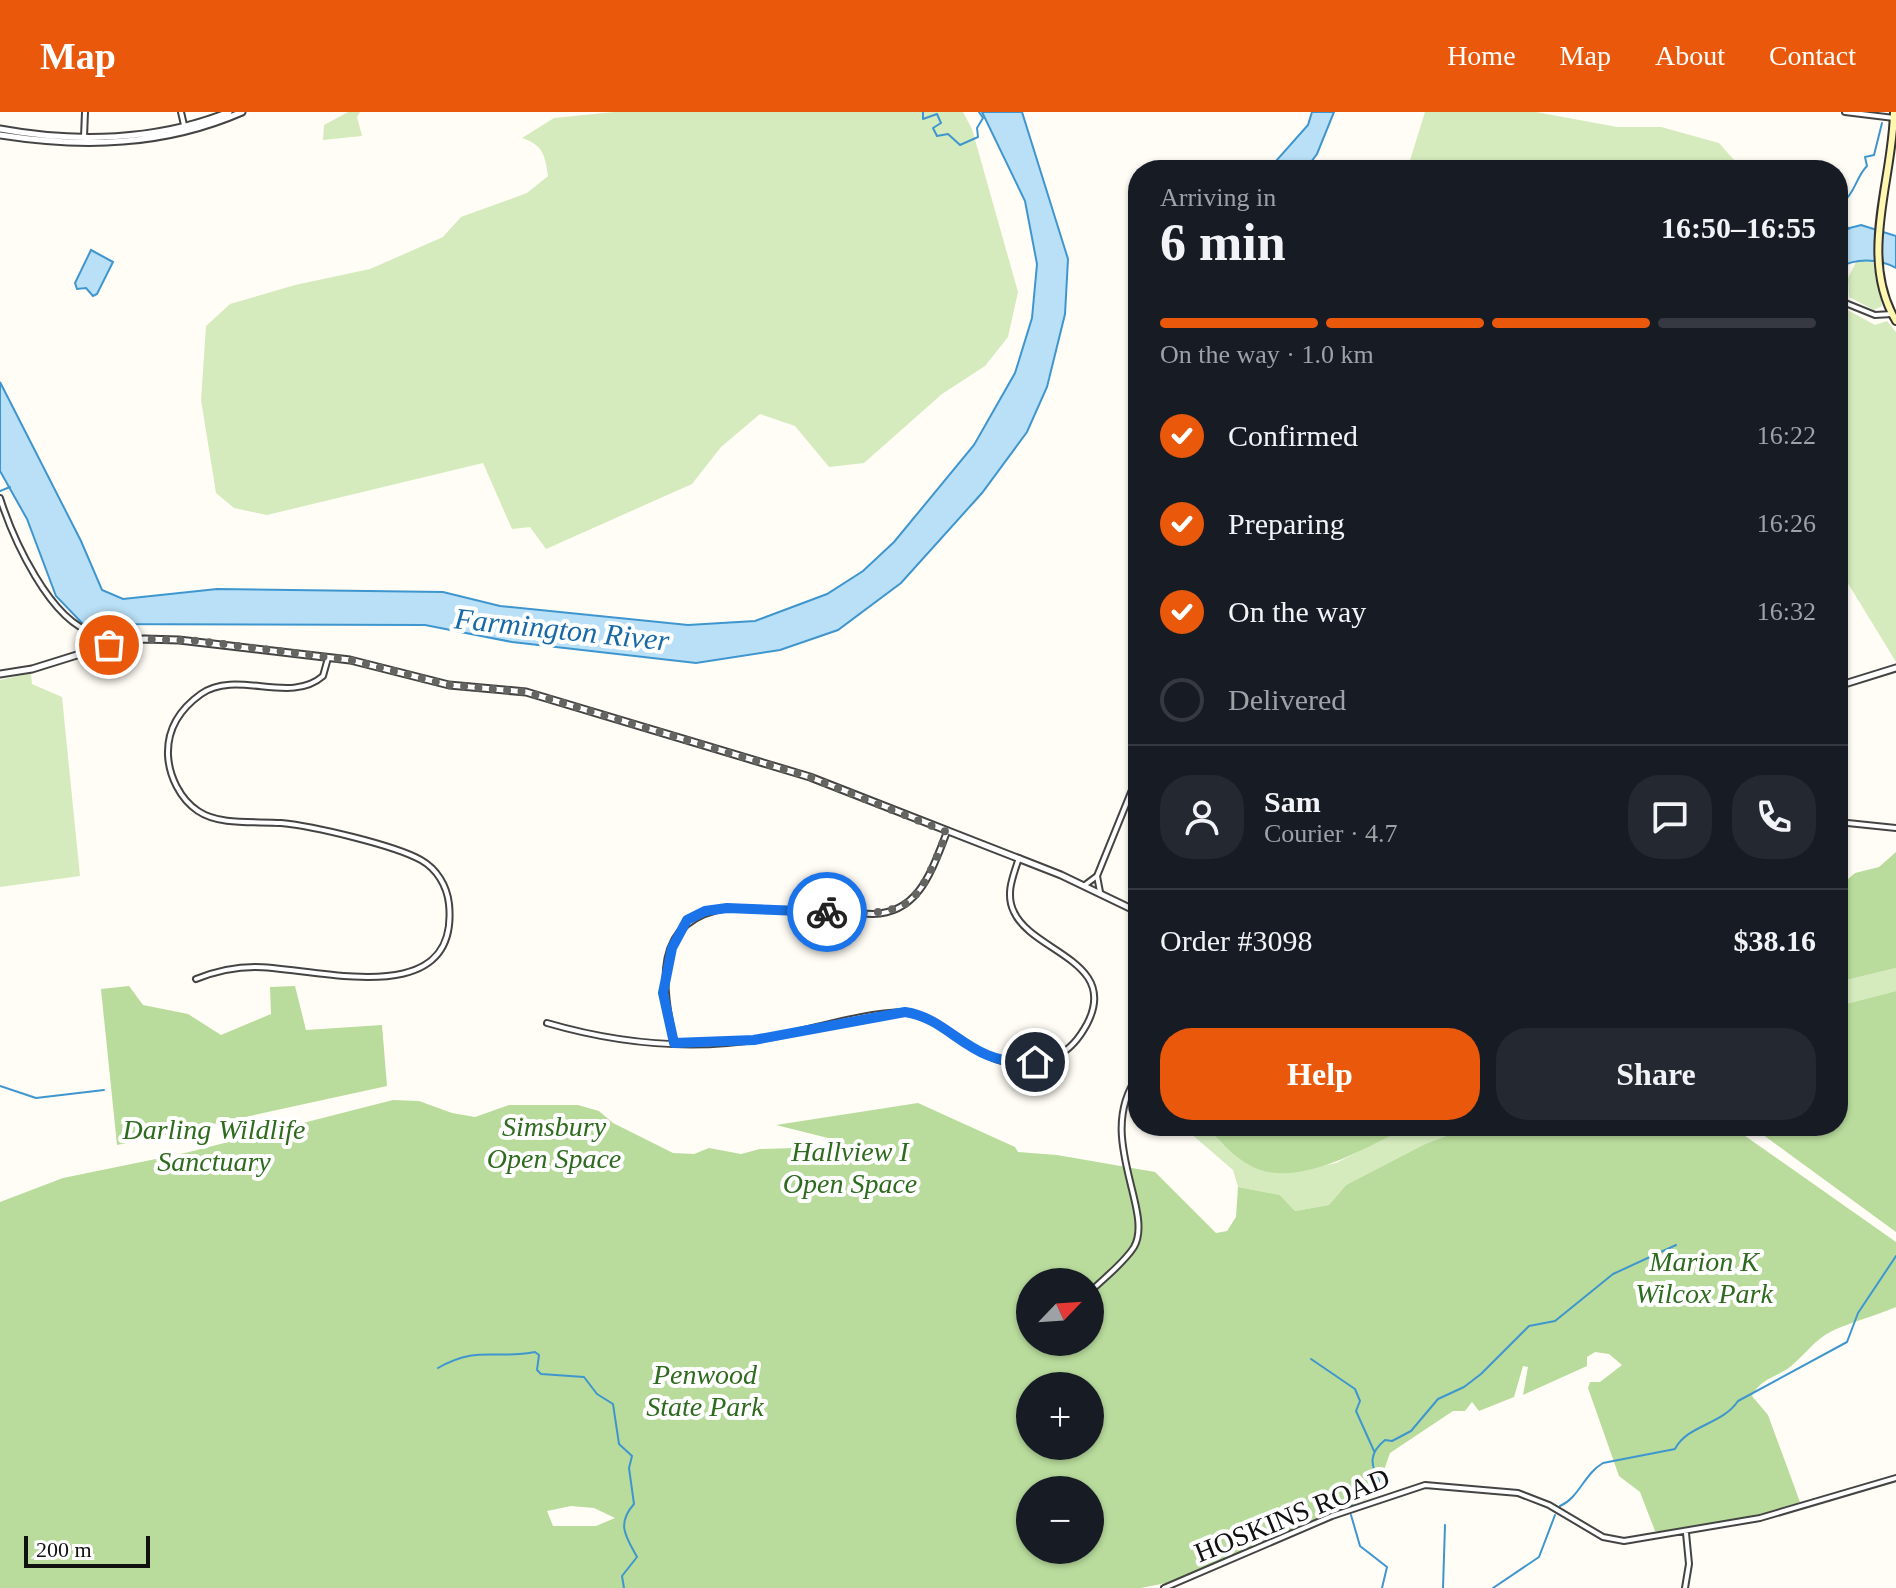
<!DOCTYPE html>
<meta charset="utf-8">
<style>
:root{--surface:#171b24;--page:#242831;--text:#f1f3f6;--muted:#9ea1a6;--line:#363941;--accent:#ea580c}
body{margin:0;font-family:"Times New Roman",serif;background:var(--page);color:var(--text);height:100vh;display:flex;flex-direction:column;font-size:30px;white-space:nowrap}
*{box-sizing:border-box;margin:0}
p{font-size:26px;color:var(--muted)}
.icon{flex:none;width:44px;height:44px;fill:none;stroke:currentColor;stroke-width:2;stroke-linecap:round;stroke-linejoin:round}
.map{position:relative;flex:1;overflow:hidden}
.side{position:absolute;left:1128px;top:48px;width:720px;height:976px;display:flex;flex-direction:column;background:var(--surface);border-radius:32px;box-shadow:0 2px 6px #0004}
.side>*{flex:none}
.needle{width:52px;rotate:65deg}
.tools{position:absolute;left:1016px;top:1156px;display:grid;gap:16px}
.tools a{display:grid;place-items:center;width:88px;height:88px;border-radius:50%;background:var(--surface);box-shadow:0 2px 6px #0004;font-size:40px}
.scale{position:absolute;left:24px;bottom:20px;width:126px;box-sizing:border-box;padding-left:8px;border:4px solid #111;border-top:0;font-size:22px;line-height:28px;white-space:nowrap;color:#111;-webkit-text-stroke:6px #fff;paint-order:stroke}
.pin{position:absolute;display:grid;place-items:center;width:68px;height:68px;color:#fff;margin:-34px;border:4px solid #fff;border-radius:50%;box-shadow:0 2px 8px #0007}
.courier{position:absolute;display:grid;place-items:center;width:80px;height:80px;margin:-40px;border:6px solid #1a73e8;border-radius:50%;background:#fff;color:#222;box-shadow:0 2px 10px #0007}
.headline em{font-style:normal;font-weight:700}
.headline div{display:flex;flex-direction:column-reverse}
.headline{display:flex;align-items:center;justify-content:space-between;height:136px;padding:0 32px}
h1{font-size:52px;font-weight:700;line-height:60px}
.bar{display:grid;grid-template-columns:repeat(4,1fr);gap:12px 8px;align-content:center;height:96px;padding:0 32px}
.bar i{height:10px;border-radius:6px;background:var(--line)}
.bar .selected{background:var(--accent)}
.bar p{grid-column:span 4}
.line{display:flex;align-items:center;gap:20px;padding:0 32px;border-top:2px solid var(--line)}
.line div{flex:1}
.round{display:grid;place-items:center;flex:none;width:84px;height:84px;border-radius:32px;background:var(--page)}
ol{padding:0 32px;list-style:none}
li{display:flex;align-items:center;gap:24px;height:88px}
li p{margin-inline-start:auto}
li .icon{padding:8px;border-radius:50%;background:var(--accent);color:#fff;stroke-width:4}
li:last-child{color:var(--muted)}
li i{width:44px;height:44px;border:4px solid var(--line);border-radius:50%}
.button{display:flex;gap:16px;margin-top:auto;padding:16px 32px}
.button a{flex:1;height:92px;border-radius:32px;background:var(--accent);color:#fff;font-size:32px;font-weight:700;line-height:92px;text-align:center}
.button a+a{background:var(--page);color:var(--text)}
header{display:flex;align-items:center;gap:48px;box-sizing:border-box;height:112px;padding:0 40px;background:var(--accent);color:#fff}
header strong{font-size:38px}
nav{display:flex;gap:44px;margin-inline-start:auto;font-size:28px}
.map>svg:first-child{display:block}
.green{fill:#d5ebbd}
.forest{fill:#b9dc9c;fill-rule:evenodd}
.water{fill:#b9e0f7;stroke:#3f96cf;stroke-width:2}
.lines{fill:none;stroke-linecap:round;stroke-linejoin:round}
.stream{stroke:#3f96cf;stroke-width:2}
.minor-casing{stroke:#444;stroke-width:8}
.tertiary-casing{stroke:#444;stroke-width:9}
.secondary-casing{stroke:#333;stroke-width:10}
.minor{stroke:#fff;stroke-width:4}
.tertiary{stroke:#fff;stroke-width:5}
.secondary{stroke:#fff6b0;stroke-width:6}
.done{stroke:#646461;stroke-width:8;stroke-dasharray:0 14.4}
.route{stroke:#1a73e8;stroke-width:10}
.labels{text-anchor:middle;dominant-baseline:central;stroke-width:8;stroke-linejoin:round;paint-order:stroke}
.park-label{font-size:28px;font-style:italic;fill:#2f6b1f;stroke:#fff}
.street-label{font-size:28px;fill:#111;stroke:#fff}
.water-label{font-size:30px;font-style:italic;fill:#1768a6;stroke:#fff}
</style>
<header>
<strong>Map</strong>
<nav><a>Home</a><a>Map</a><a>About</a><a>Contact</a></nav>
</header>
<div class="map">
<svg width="1896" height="1476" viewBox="0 0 1896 1476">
<rect width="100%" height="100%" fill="#fffdf5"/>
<path class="green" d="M348,0h12l-3,5 5,19 -39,4 1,-15z
M614,0h349l9,17 46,163 -10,45 -23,29 -43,28 -78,69 -35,4 -34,-41 -35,-12 -39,33 -29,37 -146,65 -16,-22 -18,2 -29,-66 -216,52 -33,-7 -18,-15 -15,-93 5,-74 24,-22 65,-19 75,-16 73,-32 18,-20 66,-24 21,-17c-3,-21 -5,-31 -26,-38l32,-20z
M1425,0h111l81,15h44l58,16 24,27h-336z
M1859,144l13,1 10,49 -8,4 -25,-13 -1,-19z
M1842,195l33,18 12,-4 9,11v330l-58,-95v-259z
M31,561l1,11 30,13 18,179 -80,11v-207z
M1896,856v23l-58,15v-24z
M1182,1014h24l16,18 42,27h35l37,-8 73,-37h64l-48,18 -79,41 -17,20 -34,6 -15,-16 -42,-8 -5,-17z"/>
<path class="forest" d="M1896,740v116l-58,14v-94l17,-15 24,-6z
M129,874l14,19 45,9 33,21 50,-21 -1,-27 25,-1 11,44 76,-5 5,61 -270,59 -16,-156z
M1896,879v241l-145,-106h87v-120z
M393,988l26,1 33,12 23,4 34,-12h69l21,6 14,12 60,30 21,1 15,-6 32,6 19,-5 66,-2 6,-8 -56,-14 142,-22 97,44 3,5 39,3 98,17 61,61 11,-2 9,-14 2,-30 42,8 15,16 34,-6 17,-20 79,-41 48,-18h258l165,116v65c-21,9 -45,15 -64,24 -17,8 -28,25 -42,36 -13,10 -31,12 -38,29l16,19 32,87 -35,11 -102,20 -8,-2 -15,-39 -21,-16 -31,-88 2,-6h10l22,-17 -13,-11 -14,-2 -8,5v9l-64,29 5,-28 -5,-1 -9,31 -35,14 -7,-9 -7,9h-12l-63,42 -15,43 -209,87 -25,5h-1141v-386l63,-24 122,-25zM1030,1170h60v60h-60zM1030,1274h60v60h-60zM1030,1378h60v60h-60zM571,1394l23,2 21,10 -19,8h-43l-6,-15z
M1206,1014h203c-37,19 -101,57 -145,45 -22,-5 -44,-29 -58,-45z"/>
<path class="water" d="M982,0h40l46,147 -3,55 -18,73 -20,45 -45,61 -81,90 -63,47 -58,20 -84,13 -184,-21 -87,-17 -342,-1 -27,-28 -29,-77 -27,-48v-89l81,159 21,49 21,9 94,-10 226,3 57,14 188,19 67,-4 72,-27 36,-23 31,-29 80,-97 41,-72 17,-55 5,-54 -12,-63z
M1312,0h22l-17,42 -12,16h-37l40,-45z
M1861,113l35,11v32c-18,-10 -41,-10 -58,0v-37z
M91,138l22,12 -16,32 -4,2 -7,-8 -9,1 -2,-6z"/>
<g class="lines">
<path class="stream" d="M923,0v7l14,-5 4,9 -8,5 4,8 11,-2 12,11 18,-8 -1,-9 6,-10 -4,-6
M1838,96l6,-1 -1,-5c12,-9 13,-25 24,-36l-2,-9 9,-2 8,-32
M1838,103l11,14
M0,379l10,-4
M0,974l36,12 68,-8
M1311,1247l44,30 5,12 -4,10 18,40
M438,1256c40,-23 57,-8 97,-16l4,3 -2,15 4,4 43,3 13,17 16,10 6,40 13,12 -3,12 5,36c-18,20 -8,33 3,53l-15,19 2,12
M1351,1394l1,-5 22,-9 5,-11c-9,-17 -10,-28 6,-41l7,1 19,-10 27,-32 26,-12 17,-13 48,-48 26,-5 58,-47 63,-29
M1560,1394c19,-8 24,-32 43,-43l72,-14c12,-24 47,-24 63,-48l109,-59 11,-29 38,-57
M1351,1403l9,31 27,21 -5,21
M1443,1476l2,-63
M1493,1476l46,-31 16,-42"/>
<g class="minor-casing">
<path id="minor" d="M181,0l3,13
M1845,0l49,6
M84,25l1,-25
M1838,188l37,15 17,-1
M0,386c13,41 50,123 94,135 14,4 30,4 44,5
M1838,710l58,6
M1097,764l3,16
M1085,773l12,-9 41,-101
M196,867c20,-8 38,-12 59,-12 59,0 205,47 194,-63 -2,-18 -12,-35 -28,-44 -27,-15 -108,-34 -140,-37 -25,-2 -61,3 -83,-12 -18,-12 -29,-35 -30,-56 -1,-26 12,-46 33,-61 36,-25 89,11 122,-18l5,-18
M547,911c72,21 150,28 225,14 43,-8 89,-24 133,-25 51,7 83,76 153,43 13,-6 22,-18 29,-31 33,-63 -55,-72 -73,-112 -9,-18 -1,-36 5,-54
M674,931c-12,-58 -23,-123 53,-135l146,6c47,-1 59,-45 74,-82
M1090,1180c14,-14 34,-29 44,-45 21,-36 -40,-111 4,-171
M1164,1476l168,-72 93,-31 93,8 31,12 54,32 21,4 136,-23 136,-40
M1685,1476l4,-24 -3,-31"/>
</g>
<g class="tertiary-casing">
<path id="tertiary" d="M0,17c76,14 157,12 229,-17
M0,23c83,13 164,11 242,-23
M0,562l32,-5 77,-24 35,-6 35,1 171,20 99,25 77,7 284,85 251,98 77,37
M1838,574l58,-18"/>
</g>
<g class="secondary-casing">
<path id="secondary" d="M1894,0c-1,68 -36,145 2,209"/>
</g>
<use href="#minor" class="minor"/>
<use href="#tertiary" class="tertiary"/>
<use href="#secondary" class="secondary"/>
</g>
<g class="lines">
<path class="done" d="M109,533l35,-6 55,2 151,19 99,25 77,7 284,85 137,55c-31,77 -35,84 -120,80"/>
<path class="route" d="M827,800l-100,-4 -22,3 -18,9 -15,28 -9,45 11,50 80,-3 151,-28c48,7 63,55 130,50"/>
</g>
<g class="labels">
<g class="park-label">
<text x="554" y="1014">Simsbury<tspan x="554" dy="32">Open Space</tspan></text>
<text x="214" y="1017">Darling Wildlife<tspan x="214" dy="32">Sanctuary</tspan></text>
<text x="850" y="1039">Hallview I<tspan x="850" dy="32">Open Space</tspan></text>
<text x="1704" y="1149">Marion K<tspan x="1704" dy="32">Wilcox Park</tspan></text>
<text x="705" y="1262">Penwood<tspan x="705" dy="32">State Park</tspan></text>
</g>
<g class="street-label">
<text transform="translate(1292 1403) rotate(-22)">HOSKINS ROAD</text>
</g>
<g class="water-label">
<text transform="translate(562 517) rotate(6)">Farmington River</text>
</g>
</g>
</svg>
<div class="tools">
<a><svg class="needle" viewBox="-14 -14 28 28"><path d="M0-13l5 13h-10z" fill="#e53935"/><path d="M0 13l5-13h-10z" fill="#9ea1a6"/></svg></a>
<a>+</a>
<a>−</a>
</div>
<div class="scale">200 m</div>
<div class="pin" style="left:109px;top:533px;background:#ea580c"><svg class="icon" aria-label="bag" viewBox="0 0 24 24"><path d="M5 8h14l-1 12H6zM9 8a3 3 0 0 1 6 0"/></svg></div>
<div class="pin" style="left:1035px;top:950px;background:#1f2937"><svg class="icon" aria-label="home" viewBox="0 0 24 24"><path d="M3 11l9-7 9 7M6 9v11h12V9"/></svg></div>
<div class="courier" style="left:827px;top:800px"><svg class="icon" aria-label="bike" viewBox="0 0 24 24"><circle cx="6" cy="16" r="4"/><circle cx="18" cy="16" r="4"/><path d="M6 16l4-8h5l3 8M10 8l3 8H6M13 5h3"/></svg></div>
<section class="side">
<div class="headline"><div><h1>6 min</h1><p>Arriving in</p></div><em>16:50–16:55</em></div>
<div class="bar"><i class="selected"></i><i class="selected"></i><i class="selected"></i><i></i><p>On the way · 1.0 km</p></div>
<ol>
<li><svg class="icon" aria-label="check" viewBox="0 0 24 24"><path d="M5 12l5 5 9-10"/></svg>Confirmed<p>16:22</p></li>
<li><svg class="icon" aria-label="check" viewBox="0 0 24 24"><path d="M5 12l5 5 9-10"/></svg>Preparing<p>16:26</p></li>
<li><svg class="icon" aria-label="check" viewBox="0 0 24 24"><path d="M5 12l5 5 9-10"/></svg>On the way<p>16:32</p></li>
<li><i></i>Delivered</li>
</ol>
<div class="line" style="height:144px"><a class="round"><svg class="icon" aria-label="person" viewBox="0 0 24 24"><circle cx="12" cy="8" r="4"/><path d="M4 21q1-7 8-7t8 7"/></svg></a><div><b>Sam</b><p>Courier · 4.7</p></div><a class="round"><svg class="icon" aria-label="chat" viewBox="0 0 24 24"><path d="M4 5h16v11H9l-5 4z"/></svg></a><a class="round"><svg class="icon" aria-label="phone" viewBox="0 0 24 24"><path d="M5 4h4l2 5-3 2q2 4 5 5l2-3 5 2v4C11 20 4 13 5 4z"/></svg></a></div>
<div class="line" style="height:104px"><div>Order #3098</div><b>$38.16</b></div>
<div class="button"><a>Help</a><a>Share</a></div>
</section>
</div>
